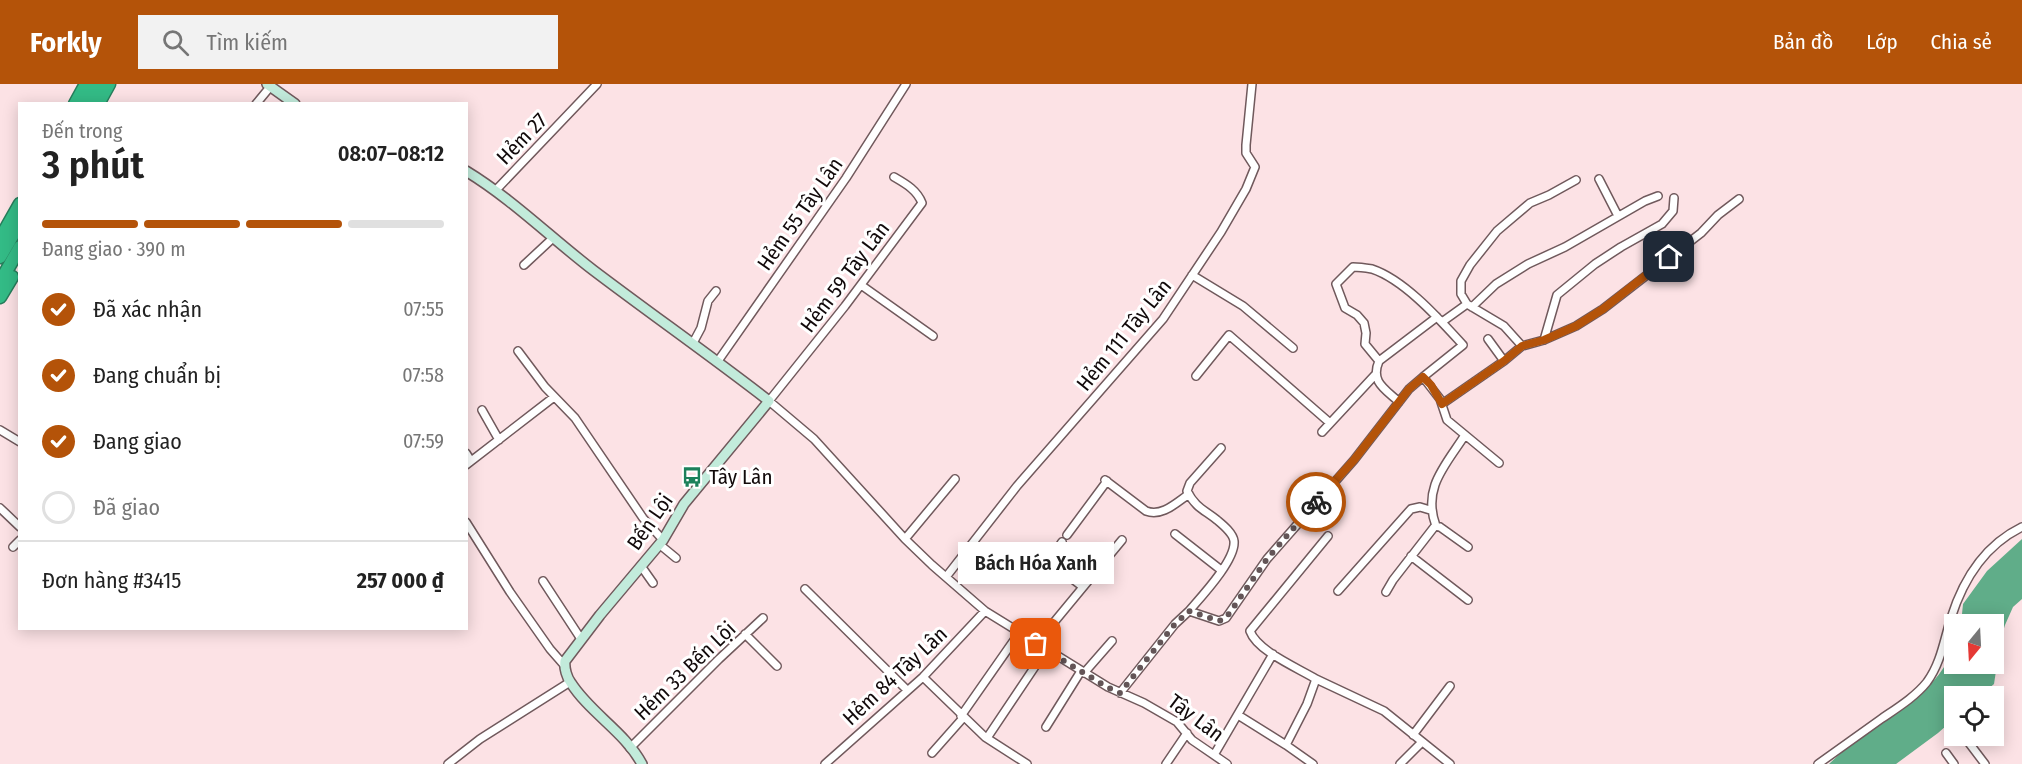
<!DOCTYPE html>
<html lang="vi">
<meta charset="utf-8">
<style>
:root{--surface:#fff;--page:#f2f2f2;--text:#222;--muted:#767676;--line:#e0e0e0;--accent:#b45309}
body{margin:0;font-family:"Fira Sans Condensed",sans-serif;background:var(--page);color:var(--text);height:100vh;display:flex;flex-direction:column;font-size:22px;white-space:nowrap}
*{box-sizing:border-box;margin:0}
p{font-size:20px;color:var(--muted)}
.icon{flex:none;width:33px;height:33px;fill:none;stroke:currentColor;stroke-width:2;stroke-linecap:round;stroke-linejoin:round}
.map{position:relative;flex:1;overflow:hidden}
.details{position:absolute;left:18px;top:18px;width:450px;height:528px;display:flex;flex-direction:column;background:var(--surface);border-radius:0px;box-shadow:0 3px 15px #0003}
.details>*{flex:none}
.needle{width:39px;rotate:198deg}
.fabs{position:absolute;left:1944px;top:530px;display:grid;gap:12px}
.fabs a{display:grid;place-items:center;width:60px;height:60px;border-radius:0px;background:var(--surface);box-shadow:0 3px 15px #0003;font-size:30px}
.pin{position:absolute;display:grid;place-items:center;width:51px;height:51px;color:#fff;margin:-26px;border-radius:12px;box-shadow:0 3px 9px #0006}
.courier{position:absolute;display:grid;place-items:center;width:60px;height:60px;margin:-30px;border:4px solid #b45309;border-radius:50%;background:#fff;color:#222;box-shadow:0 2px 8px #0007}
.bubble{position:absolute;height:42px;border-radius:0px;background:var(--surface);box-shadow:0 3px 15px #0003;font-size:20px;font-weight:600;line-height:42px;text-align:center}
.summary em{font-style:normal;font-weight:600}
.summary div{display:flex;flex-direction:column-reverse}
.summary{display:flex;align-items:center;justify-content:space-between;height:102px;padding:0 24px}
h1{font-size:39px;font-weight:600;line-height:45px}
.bar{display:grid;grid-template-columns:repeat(4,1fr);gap:9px 6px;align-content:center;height:72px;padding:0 24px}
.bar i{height:8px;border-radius:4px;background:var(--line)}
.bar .active{background:var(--accent)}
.bar p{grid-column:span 4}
.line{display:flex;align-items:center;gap:15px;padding:0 24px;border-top:2px solid var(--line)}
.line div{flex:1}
ol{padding:0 24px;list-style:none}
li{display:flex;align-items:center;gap:18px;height:66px}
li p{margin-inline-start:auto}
li .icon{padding:6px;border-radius:50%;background:var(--accent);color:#fff;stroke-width:4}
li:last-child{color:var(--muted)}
li i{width:33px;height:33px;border:3px solid var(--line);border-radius:50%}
header{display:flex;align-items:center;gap:36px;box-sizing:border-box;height:84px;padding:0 30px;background:var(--accent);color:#fff}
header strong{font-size:28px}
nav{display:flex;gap:33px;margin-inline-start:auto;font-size:21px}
.search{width:420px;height:54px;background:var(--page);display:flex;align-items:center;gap:15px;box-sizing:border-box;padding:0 21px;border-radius:0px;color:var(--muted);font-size:22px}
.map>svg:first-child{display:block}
.water{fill:#60ad89}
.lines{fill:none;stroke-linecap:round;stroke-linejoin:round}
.street-casing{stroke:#70595c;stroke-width:10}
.secondary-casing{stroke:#70595c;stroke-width:12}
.highway-casing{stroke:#277d5b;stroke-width:15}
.street{stroke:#fff;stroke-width:7}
.secondary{stroke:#c2ebdb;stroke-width:9}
.highway{stroke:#33bb86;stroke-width:12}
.done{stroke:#635557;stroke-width:6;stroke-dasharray:0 10.8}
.route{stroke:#b45309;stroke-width:8}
.labels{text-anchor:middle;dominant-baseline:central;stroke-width:6;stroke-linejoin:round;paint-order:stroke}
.street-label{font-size:21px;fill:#11090a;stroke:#fff}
.poi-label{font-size:21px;fill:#11090a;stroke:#fff;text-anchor:start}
</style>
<header>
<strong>Forkly</strong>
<div class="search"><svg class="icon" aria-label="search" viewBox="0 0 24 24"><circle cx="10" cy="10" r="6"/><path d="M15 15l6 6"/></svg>Tìm kiếm</div>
<nav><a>Bản đồ</a><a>Lớp</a><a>Chia sẻ</a></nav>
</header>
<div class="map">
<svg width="2022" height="680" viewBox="0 0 2022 680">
<rect width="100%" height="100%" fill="#fce2e5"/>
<path class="water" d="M2022,455v60l-9,8 -8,18 -4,13 -7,46 -14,12h-26v23l-16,14 -42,31h-67c10,-9 20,-20 31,-27 36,-25 81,-48 94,-92v18h40v-39h-33l2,-20 24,-33z"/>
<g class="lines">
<g class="street-casing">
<path id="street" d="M256,20l14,-17
M894,93c12,7 23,13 28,26l-77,103 -76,95 45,38 91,100 27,26 53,46 123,76 36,16 33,19 15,18 35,24
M1599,95l19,37
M496,106l101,-106
M524,181l29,-27
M1192,191l51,31 50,42
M861,201l72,51
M1467,220l-6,-10v-13l9,-16 27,-34 33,-28 19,-8 27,-15
M1472,223l24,-23 32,-20 37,-17 80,-46 13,-5
M1442,238l25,-18 37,22 18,20
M1544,256l13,-45 38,-31 26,-17 41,-23 11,-13 1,-13
M693,259l8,-15 7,-27 8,-10
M518,267l27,36 30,31 68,100 20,22
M718,277l128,-183 60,-94
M1379,277l-14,-17 1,-11 -2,-10 -7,-8 -12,-7 -9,-24 17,-17c6,0 13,1 19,2 33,11 68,51 91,76l-40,32
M1504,277l18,-15 22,-6 32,-14 27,-17 98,-76 17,-18 21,-16
M1196,292l33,-41 101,88
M1399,318c-14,-13 -29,-20 -20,-41l58,-44
M1442,320l62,-43 -16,-22
M482,326l17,30
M0,346l20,12
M1322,348l53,-57
M466,369l5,8
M466,381l88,-68
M1105,396l41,31c16,6 30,-8 43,-17
M0,424l20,19
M466,438l44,70 40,57 14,16
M1436,442c-14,-38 9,-60 29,-91
M1175,450l46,36
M1067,451l40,-54
M905,455l50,-60
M1062,458l-13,19 34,26
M659,460l17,14
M13,463l7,-7
M1411,472l57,44
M641,482l12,17
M946,493l71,-91 146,-167 58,-87 25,-43 9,-22 -9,-14v-8l6,-61
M543,497l38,58
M805,505l102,101
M1338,507l73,-82 9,-2 10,3
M1386,508l7,-12 42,-54 5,1 28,20
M1189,527c12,-14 47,-51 45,-70 -1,-8 -11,-16 -17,-21 -14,-11 -21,-12 -30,-29l3,-8 31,-35
M745,550l32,32
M1036,560l86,-104
M1084,589l28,-32
M923,593l62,60 42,27
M1316,595l68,32 66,53
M1120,609l55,-69 14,-13 30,10 7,-3 41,-59 87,-99 55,-71 14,-12 17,22 7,21 52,43
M1238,631l48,30
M961,632l58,-83
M1046,643l35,-56
M1413,651l37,-49
M987,654l59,-88
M1966,655l19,25
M630,664l89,-89 44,-41
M932,669l31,-35
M1946,669l8,11
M1214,671l59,-101
M448,680l32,-25 90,-57
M825,680l98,-87 62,-66
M1166,680l21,-31
M1313,680l-27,-19 21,-41 9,-25c-18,-11 -59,-28 -66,-48l78,-95
M1400,680l22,-22
M1818,680c21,-15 42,-30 63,-45 16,-11 34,-22 46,-37 14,-19 17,-42 24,-64 12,-38 34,-73 71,-91"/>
</g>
<g class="secondary-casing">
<path id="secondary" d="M267,0l28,20
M466,87c46,28 84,66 127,99 58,44 118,86 176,131l-85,103 -21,36 -63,75 -35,46c-1,7 2,17 6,22 19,30 54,49 71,81"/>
</g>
<g class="highway-casing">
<path id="highway" d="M75,20l11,-20
M88,20l11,-20
M98,20l11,-20
M0,155l20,-35
M0,173l20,-34
M0,198l20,-35
M0,213l12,-20"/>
</g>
<use href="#street" class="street"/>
<use href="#secondary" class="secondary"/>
<use href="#highway" class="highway"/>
</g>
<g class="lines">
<path class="done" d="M1036,560l71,43 13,6 55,-69 14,-13 30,10 7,-3 41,-59 49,-57"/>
<path class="route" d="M1316,418l38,-42 55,-71 14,-12 8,8 11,19 62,-43 18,-15 22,-6 32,-14 27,-17 66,-52"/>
</g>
<defs>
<g id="bus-bare" transform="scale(1.62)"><path d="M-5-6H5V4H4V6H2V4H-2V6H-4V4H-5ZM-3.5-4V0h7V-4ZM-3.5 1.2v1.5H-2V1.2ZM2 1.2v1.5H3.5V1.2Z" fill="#1c815b" stroke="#fff" stroke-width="2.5" paint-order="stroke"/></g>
</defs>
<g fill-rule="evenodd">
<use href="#bus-bare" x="692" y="393"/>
</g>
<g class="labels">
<g class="street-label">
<text transform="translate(522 55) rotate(-46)">Hẻm 27</text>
<text transform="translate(800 130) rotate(-55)">Hẻm 55 Tây Lân</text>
<text transform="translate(845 193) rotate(-53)">Hẻm 59 Tây Lân</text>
<text transform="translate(1124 251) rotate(-51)">Hẻm 111 Tây Lân</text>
<text transform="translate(650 438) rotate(-55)">Bến Lội</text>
<text transform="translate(685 587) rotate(-44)">Hẻm 33 Bến Lội</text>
<text transform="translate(895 592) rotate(-43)">Hẻm 84 Tây Lân</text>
<text transform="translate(1196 634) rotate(37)">Tây Lân</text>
</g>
<g class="poi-label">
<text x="709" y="393">Tây Lân</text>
</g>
</g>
</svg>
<div class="fabs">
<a><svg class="needle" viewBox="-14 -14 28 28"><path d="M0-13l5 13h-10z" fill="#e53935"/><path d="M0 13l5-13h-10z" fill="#767676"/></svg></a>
<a><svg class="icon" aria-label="locate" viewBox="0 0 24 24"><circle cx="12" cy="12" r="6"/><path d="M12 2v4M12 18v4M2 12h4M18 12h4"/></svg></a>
</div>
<div class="pin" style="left:1036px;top:560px;background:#ea580c"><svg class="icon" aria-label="bag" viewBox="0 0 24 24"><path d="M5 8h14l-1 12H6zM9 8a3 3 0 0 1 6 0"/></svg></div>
<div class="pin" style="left:1669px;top:173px;background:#1f2937"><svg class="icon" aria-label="home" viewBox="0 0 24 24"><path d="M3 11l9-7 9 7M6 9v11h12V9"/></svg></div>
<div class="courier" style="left:1316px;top:418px"><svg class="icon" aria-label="bike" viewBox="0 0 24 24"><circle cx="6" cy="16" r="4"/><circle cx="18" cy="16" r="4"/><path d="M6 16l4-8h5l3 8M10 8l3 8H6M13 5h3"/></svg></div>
<div class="bubble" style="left:958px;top:458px;width:156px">Bách Hóa Xanh</div>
<section class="details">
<div class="summary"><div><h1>3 phút</h1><p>Đến trong</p></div><em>08:07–08:12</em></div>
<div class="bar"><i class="active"></i><i class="active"></i><i class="active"></i><i></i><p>Đang giao · 390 m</p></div>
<ol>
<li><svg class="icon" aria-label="check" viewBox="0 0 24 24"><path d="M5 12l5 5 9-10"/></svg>Đã xác nhận<p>07:55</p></li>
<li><svg class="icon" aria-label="check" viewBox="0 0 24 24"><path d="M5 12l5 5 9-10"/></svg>Đang chuẩn bị<p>07:58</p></li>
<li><svg class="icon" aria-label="check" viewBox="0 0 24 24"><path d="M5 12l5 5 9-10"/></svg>Đang giao<p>07:59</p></li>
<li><i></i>Đã giao</li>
</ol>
<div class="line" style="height:78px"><div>Đơn hàng #3415</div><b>257 000 ₫</b></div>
</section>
</div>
